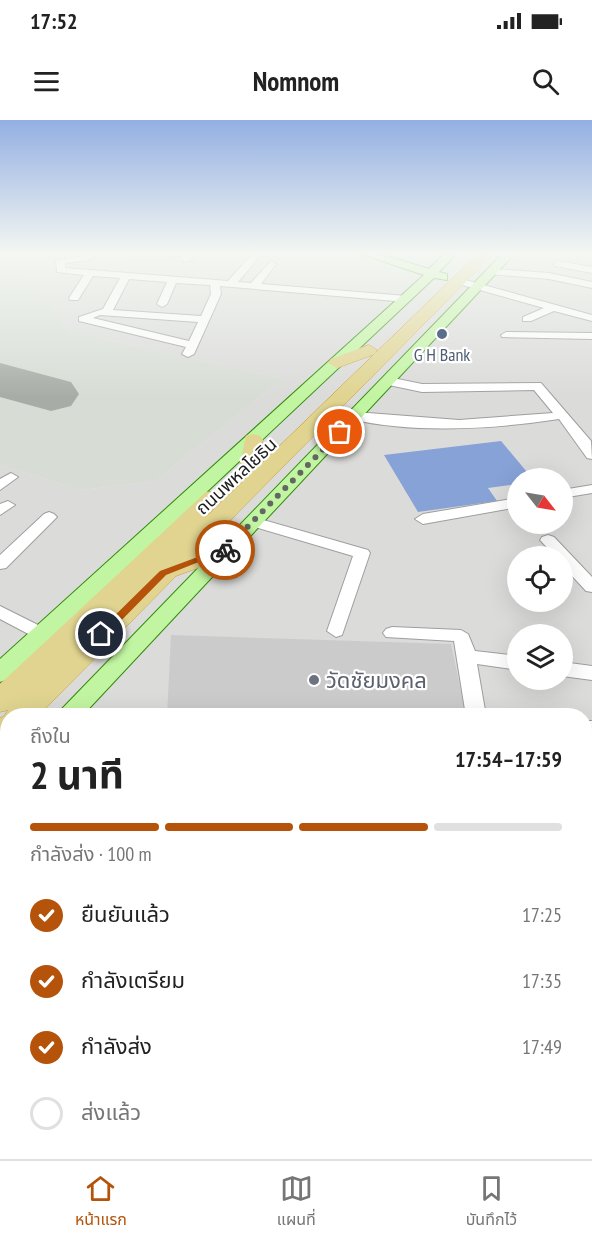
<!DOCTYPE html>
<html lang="th">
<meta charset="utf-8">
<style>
:root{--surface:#fff;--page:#f2f2f2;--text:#222;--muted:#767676;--line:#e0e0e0;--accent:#b45309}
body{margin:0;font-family:"PT Sans Narrow","Noto Sans Thai",sans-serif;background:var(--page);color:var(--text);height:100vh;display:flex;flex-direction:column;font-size:22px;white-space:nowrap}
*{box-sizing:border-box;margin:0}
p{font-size:20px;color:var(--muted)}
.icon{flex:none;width:33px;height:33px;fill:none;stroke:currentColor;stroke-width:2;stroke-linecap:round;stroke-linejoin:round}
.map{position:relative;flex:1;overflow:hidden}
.drawer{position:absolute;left:0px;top:588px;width:592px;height:452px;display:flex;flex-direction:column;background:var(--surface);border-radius:24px 24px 0 0;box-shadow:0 6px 24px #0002}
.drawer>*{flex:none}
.needle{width:39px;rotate:121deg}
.buttons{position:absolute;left:507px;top:348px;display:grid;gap:12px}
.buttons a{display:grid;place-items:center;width:66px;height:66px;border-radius:50%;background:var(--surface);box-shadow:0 6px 24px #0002;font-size:30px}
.pin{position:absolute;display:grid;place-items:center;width:51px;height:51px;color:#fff;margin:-26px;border:3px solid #fff;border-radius:50%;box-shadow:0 2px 6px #0007}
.courier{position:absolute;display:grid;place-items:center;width:60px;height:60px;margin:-30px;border:4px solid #b45309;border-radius:50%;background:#fff;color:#222;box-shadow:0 2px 8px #0007}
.headline em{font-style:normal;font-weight:700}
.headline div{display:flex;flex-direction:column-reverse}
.headline{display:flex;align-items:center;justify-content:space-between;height:102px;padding:0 30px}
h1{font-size:39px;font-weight:700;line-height:45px}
.bar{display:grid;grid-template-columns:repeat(4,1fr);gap:9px 6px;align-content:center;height:72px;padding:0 30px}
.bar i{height:8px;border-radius:4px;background:var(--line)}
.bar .selected{background:var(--accent)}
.bar p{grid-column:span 4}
ol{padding:0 30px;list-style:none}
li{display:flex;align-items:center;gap:18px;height:66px}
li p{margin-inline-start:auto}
li .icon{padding:6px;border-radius:50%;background:var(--accent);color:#fff;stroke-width:4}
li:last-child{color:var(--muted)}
li i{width:33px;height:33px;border:3px solid var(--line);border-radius:50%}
.status{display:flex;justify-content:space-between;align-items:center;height:42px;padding:0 30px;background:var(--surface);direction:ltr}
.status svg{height:16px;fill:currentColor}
header{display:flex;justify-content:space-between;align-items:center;height:78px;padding:0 30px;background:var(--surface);font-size:27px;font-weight:700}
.tab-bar{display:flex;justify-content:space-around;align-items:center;height:84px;border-top:2px solid var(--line);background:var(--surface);font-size:16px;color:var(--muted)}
.tab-bar a{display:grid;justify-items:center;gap:3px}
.tab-bar .selected{color:var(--accent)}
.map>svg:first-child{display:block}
.residential{fill:#dbdbda;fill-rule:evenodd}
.education{fill:#ddfcdf}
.religious{fill:#cbcbcb}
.airport{fill:#d7dcd5}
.pitch{fill:#87a2d7}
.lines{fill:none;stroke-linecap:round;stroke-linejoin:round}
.runway{fill:#a8aca7;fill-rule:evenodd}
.minor-casing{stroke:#9e9e9e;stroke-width:2}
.major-casing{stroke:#308b0b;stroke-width:2}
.highway-casing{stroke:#cb9d30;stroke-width:1}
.minor{fill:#fff;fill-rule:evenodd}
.major{fill:#c2f5a1;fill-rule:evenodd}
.highway{fill:#e0d490;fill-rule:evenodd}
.route{fill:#b45309}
.done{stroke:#636662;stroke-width:6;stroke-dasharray:0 10.8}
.service-dot{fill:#5c6f8a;stroke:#fff;stroke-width:2}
.worship-dot{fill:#6b7280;stroke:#fff;stroke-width:2}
.labels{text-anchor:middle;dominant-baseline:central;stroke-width:4.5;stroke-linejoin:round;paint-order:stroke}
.far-service-label{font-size:18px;fill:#4e5e75;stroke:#fff}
.far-street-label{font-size:18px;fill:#1d1d1d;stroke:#fff}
.worship-label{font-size:22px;fill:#5b616d;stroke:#fff;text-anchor:start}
</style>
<div class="status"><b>17:52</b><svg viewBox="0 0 49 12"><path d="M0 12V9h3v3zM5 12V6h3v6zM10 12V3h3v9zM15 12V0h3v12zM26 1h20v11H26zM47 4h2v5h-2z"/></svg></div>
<header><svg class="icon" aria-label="menu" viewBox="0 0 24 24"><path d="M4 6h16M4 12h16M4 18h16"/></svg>Nomnom<svg class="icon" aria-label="search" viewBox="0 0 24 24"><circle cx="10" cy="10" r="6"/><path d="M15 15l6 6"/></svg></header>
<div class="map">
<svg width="592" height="1039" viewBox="0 0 592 1039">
<rect width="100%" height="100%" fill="#e6ede3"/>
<path class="residential" d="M12,132h580v907h-592v-694l81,25 75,-9 118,-96 12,2 -6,-9 -211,-47zM518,358h44v46h-44zM518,436h44v46h-44zM518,514h44v46h-44zM8,596h577v436h-577z"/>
<path class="education" d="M7,745l1,287h108l-3,7h-113v-293z"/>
<path class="religious" d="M171,515l280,9 15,71 -299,1z
M585,680h7v305l-7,1z"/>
<path class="airport" d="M0,132h12l57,79 211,47 6,9 -12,-2 -118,96 -75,9 -81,-25z"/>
<path class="pitch" d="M501,321l31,37h-14l-1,6 -29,4 9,13 -79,11 -34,-57z"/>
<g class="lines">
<path class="runway" d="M0,243l71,19 8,12 -8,12 -20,5 -51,-14z"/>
<g class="minor-casing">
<path id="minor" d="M88,132h9l-8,8 -24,3v5l163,13 26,-29h9l-25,30 13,1 20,-22 5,3 -15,20 146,12 5,3 -5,3 -187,-16 1,8 -27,60 -6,3 -6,-3 4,-7 -107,-26v-4l24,-8 17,-31 -27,-2 -15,24h-8l-1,-2 15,-23 -27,-3 -1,-11 27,-5zM129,159l38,3 -10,22 5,3 5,-3 9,-21 34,2 1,9 -10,22 -88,-6zM100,195l98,7 -9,19 -96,-23z
M107,132h83l2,8 -8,2 -2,-6 -71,-1z
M558,141l34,6v6l-37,-7 -2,-2z
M492,149l57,4 43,9v6l-43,-9 -60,-5 -2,-2z
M458,158l134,37v6l-38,-10 -23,10h-8v-4l21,-9 -89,-25v-4z
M506,212l86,1v6l-90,-2 -1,-2z
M388,257l34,7 119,-1 50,58 1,18 -5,-1 -28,-39c-65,10 -145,15 -209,0v-6l5,-1 104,8 94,-7 -19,-23 -112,2 -38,-8 -2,-3z
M11,353l7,4 -18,13v-11z
M592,365v8l-30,5v-8z
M518,378v9l-95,17 -8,-5 8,-5z
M8,381l7,4 -15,10v-11z
M49,392l5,2 3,3 -51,51 -6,1v-14l44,-41z
M253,397l115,33 2,3 -28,82 -6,2 -9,-6 26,-75 -105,-31 -3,-3 3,-3z
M548,415l6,2 38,40v15l-6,-1 -24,-26v-9h-7l-15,-16 2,-3z
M0,486l48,24 3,4 -3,4h-12l-36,-19z
M392,507l69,3 7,4 7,17 43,5v14l-41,-6 9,52h-20l-12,-75 -68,-4 -3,-4 3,-4z
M562,542l30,4v14l-30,-4z
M585,601h7v16h-7z
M585,659h7v18h-7z
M0,702h8v20h-8z
M8,726v20l-8,1v-20z
M8,871v26l-8,1v-26z
M123,1032h30l-3,7h-30z
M394,1032h49l-3,7h-49z"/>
</g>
<g class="major-casing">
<path id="major" d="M355,132h18l56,17 17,-17h12l-19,20 8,2v6l-13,-2 -426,401 -8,3v-23l424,-384z
M504,132h12l-434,464h-27z
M8,648v28l-8,2v-27z"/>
</g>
<g class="highway-casing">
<path id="highway" d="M480,132h15l-294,298 24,-7 8,2 4,5 -4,5 -57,21 -138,140h-30v28l-8,3v-29l4,-2 4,-6 -8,2v-28l206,-192h16l3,5 -21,22z
M369,225l8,5 -2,4 -38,14 -9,-5 3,-4z
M253,314l7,2 3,4 -6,27h-14l-3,-4 6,-27z"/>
</g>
<use href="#minor" class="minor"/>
<use href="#major" class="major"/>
<use href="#highway" class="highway"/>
</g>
<linearGradient id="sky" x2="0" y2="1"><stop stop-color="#93afe2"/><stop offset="0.48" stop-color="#f4f7f2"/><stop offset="1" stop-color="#f4f7f2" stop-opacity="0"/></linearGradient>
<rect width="592" height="277" fill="url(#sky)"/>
<path class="route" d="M222,428l7,2 -63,25 -61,62h-7v-5l62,-61z"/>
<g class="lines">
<path class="done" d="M225,430l115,-118"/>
</g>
<circle class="service-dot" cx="442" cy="214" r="6"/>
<circle class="worship-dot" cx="314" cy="560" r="6"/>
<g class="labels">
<g class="far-service-label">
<text x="442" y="234">G H Bank</text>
</g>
<g class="far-street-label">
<text transform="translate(236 356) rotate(-43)">ถนนพหลโยธิน</text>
</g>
<g class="worship-label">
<text x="326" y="560">วัดชัยมงคล</text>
</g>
</g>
</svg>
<div class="buttons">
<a><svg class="needle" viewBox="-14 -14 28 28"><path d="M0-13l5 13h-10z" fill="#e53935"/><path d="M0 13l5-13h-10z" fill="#767676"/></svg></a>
<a><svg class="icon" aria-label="locate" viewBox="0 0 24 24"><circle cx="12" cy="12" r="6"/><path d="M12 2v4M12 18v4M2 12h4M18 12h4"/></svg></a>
<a><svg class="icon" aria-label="layers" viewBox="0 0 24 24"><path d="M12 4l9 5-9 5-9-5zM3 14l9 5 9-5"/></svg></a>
</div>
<div class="pin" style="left:340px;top:312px;background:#ea580c"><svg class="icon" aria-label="bag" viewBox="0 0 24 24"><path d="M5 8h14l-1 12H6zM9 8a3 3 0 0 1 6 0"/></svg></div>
<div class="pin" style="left:101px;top:514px;background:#1f2937"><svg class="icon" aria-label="home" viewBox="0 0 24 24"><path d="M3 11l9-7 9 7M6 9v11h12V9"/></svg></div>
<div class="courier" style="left:225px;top:430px"><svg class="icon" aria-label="bike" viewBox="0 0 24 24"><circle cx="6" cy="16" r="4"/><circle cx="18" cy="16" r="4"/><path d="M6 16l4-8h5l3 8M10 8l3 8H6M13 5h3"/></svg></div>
<section class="drawer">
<div class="headline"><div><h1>2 นาที</h1><p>ถึงใน</p></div><em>17:54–17:59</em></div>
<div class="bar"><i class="selected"></i><i class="selected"></i><i class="selected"></i><i></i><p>กำลังส่ง · 100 m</p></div>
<ol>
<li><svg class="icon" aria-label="check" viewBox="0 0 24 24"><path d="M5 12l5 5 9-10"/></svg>ยืนยันแล้ว<p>17:25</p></li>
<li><svg class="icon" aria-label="check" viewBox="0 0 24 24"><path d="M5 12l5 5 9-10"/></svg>กำลังเตรียม<p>17:35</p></li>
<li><svg class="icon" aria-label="check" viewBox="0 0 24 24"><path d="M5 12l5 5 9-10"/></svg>กำลังส่ง<p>17:49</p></li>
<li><i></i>ส่งแล้ว</li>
</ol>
</section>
</div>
<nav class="tab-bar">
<a class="selected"><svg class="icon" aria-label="home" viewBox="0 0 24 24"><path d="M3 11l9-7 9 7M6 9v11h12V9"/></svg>หน้าแรก</a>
<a><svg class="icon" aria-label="map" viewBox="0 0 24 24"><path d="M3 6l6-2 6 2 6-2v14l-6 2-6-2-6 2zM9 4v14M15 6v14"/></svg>แผนที่</a>
<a><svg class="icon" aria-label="saved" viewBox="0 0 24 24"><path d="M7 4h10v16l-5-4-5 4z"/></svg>บันทึกไว้</a>
</nav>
